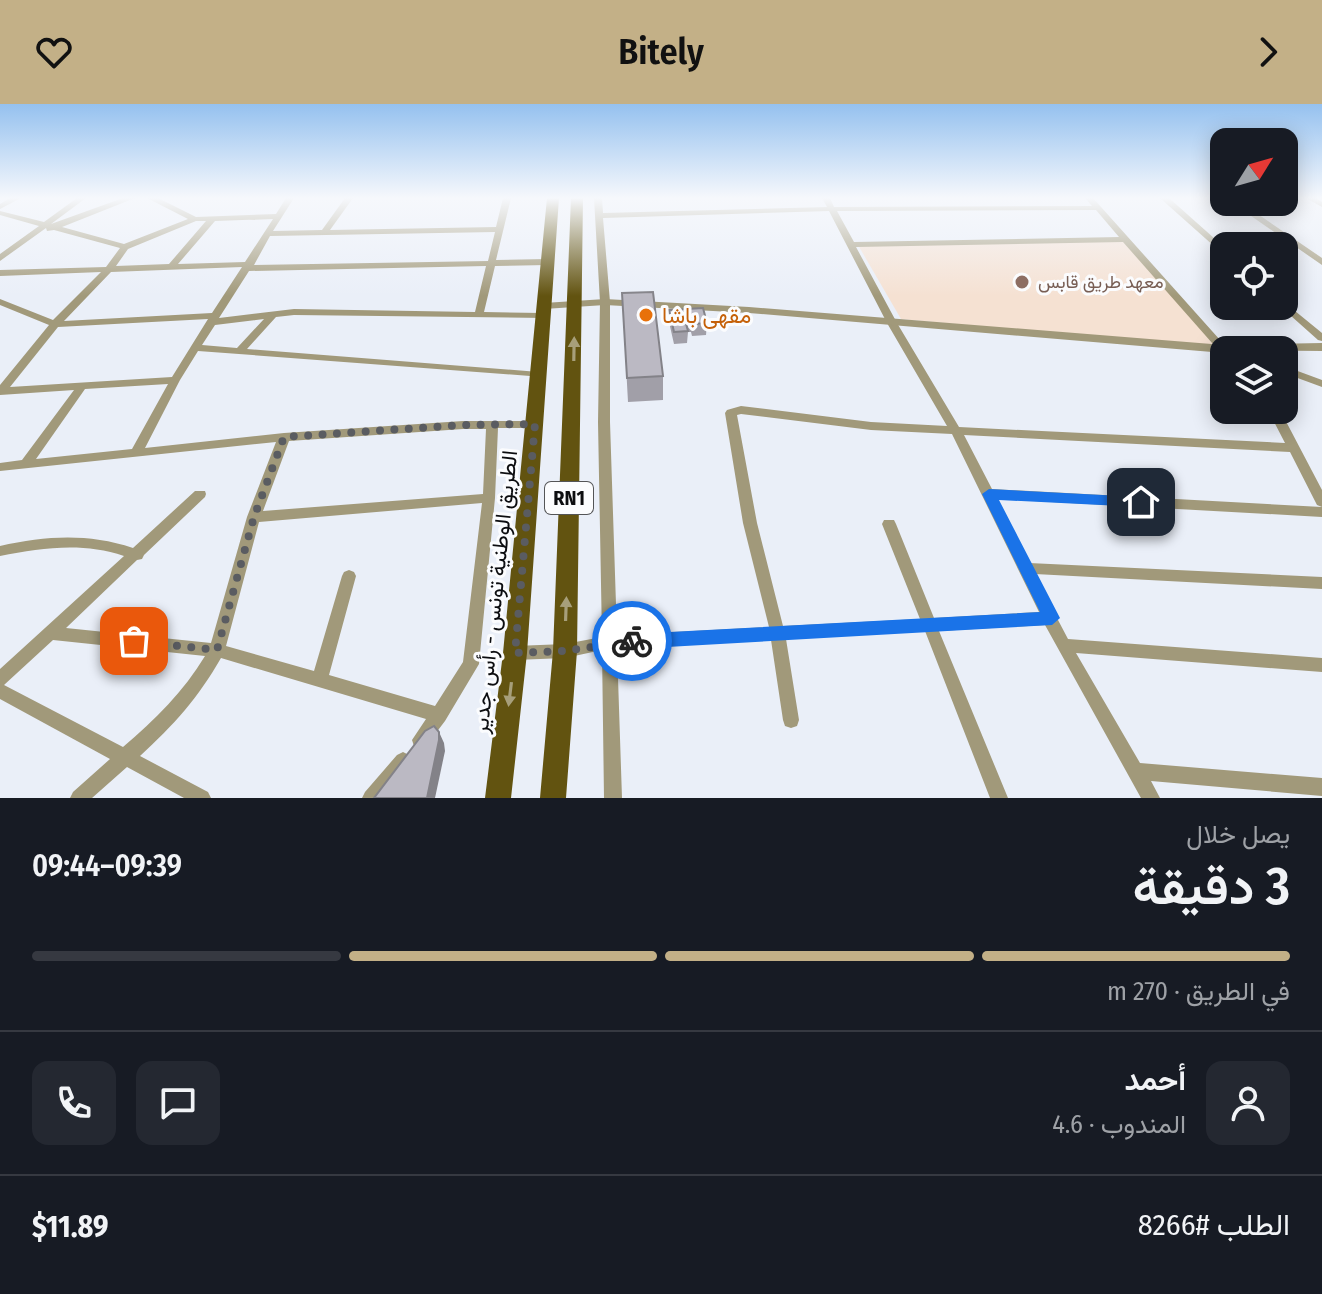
<!DOCTYPE html>
<html lang="ar">
<meta charset="utf-8">
<style>
:root{--surface:#171b24;--page:#242831;--text:#f1f3f6;--muted:#9ea1a6;--line:#363941;--accent:#c3b087}
body{margin:0;font-family:"Fira Sans Condensed",Vazirmatn,sans-serif;background:var(--page);color:var(--text);direction:rtl;height:100vh;display:flex;flex-direction:column;font-size:30px;white-space:nowrap}
*{box-sizing:border-box;margin:0}
p{font-size:26px;color:var(--muted)}
.icon{flex:none;width:44px;height:44px;fill:none;stroke:currentColor;stroke-width:2;stroke-linecap:round;stroke-linejoin:round}
.map{position:relative;height:694px;overflow:hidden;direction:ltr}
.sheet{display:flex;flex-direction:column;background:var(--surface);flex:1}
.sheet>*{flex:none}
.needle{width:52px;rotate:53deg}
.controls{position:absolute;left:1210px;top:24px;display:grid;gap:16px}
.controls a{display:grid;place-items:center;width:88px;height:88px;border-radius:16px;background:var(--surface);box-shadow:0 4px 20px #0003;font-size:40px}
.pin{position:absolute;display:grid;place-items:center;width:68px;height:68px;color:#fff;margin:-34px;border-radius:16px;box-shadow:0 4px 12px #0006}
.courier{position:absolute;display:grid;place-items:center;width:80px;height:80px;margin:-40px;border:6px solid #1a73e8;border-radius:50%;background:#fff;color:#222;box-shadow:0 2px 10px #0007}
.head em{font-style:normal;font-weight:600}
.head div{display:flex;flex-direction:column-reverse}
.head{display:flex;align-items:center;justify-content:space-between;height:136px;padding:0 32px}
h1{font-size:52px;font-weight:600;line-height:60px}
.bar{display:grid;grid-template-columns:repeat(4,1fr);gap:12px 8px;align-content:center;height:96px;padding:0 32px}
.bar i{height:10px;border-radius:6px;background:var(--line)}
.bar .selected{background:var(--accent)}
.bar p{grid-column:span 4}
.line{display:flex;align-items:center;gap:20px;padding:0 32px;border-top:2px solid var(--line)}
.line div{flex:1}
.round{display:grid;place-items:center;flex:none;width:84px;height:84px;border-radius:16px;background:var(--page)}
header{display:flex;justify-content:space-between;align-items:center;height:104px;padding:0 32px;background:var(--accent);color:#111;font-size:36px;font-weight:600}
.map>svg:first-child{display:block}
.education{fill:#f5e1d2}
.lines{fill:none;stroke-linecap:round;stroke-linejoin:round}
.minor{fill:#a1997a;fill-rule:evenodd}
.tertiary{fill:#a1997a;fill-rule:evenodd}
.primary{fill:#625310;fill-rule:evenodd}
.wall{fill:#a19fa8}
.shaded-wall{fill:#838288}
.building{fill:#bbb9c3;stroke:#838288;stroke-width:2}
.oneway{fill:#a79f7b}
.route{fill:#1a73e8}
.done{stroke:#5a5c61;stroke-width:8;stroke-dasharray:0 14.4}
.education-dot{fill:#8d6e63;stroke:#fbfcfe;stroke-width:3}
.food-dot{fill:#e8710a;stroke:#fbfcfe;stroke-width:3}
.labels{text-anchor:middle;dominant-baseline:central;stroke-width:6;stroke-linejoin:round;paint-order:stroke}
.far-education-label{font-size:18px;fill:#785e54;stroke:#fbfcfe;text-anchor:start}
.shield{fill:#fbfcfe;stroke:#545557;stroke-width:2}
.shield-label{font-size:20px;font-weight:bold;fill:#0c0d10}
.food-label{font-size:22px;fill:#c56008;stroke:#fbfcfe;text-anchor:start}
.street-label{font-size:22px;fill:#0c0d10;stroke:#fbfcfe}
</style>
<header><svg class="icon" aria-label="forward" viewBox="0 0 24 24"><path d="M9 5l7 7-7 7"/></svg>Bitely<svg class="icon" aria-label="heart" viewBox="0 0 24 24"><path d="M12 20l-8-8c-3-5 5-10 8-4 3-6 11-1 8 4z"/></svg></header>
<div class="map">
<svg width="1322" height="694" viewBox="0 0 1322 694">
<rect width="100%" height="100%" fill="#eaeff8"/>
<path class="education" d="M1127,135l97,110 -323,-30 -43,-74z"/>
<g class="lines">
<path class="minor" d="M10,94h11l-21,11v-5z
M77,94h9l-35,26 72,-26h12l-73,29 62,17 64,-25 -41,-21h11l38,19 80,-3 10,-16h8l-21,33 49,-1 23,-32h8l-23,32 166,-3 7,-29h8l-15,62 51,-1 4,3 -4,3 -52,1 -11,46 58,1 5,3 -2,2 -251,-3 -18,2 -29,32 292,23 5,3 -1,2 -345,-26 -18,29 -35,68 139,-15 179,-12h76l2,3 -2,3 -4,1h-37l-3,70 -16,166 -34,57 -19,25 -6,2 -6,-2 -2,-6 14,-21 -205,-61c-23,40 -47,67 -81,98l68,36 3,6h-27l-57,-31 -35,31h-22l3,-6 37,-33 -110,-60v-30l124,-113c-42,-14 -82,-8 -124,0v-10c46,-10 87,-13 133,2l62,-57h10l1,3 -1,3 -61,58 -2,4 -5,1 -71,68 145,15 36,-126 29,-75 -276,29v-8l22,-3 52,-70 -74,5v-10l49,-60 -49,-20v-6l53,21 48,-48 -101,4v-6l106,-3 14,-19 -66,-18 -7,1 -1,-3 -46,33v-7l39,-28 -39,-11v-4l44,11zM273,115l-28,43 -67,2 37,-43zM196,117h10l-37,43 -53,2 12,-17zM495,128l-7,29 -234,4 16,-29zM486,162l-11,46 -181,-3 -75,9 30,-47zM242,163l-30,46 -148,8 47,-49zM208,215l-36,58 -162,10 48,-60zM264,215l-27,29 -35,-3 13,-20zM168,280l-36,65 -96,10 49,-70zM463,325h23l-3,65 -220,17 26,-70zM482,399l-19,159 -28,44 -106,-31 27,-99 -2,-4 -5,-2 -5,2 -2,4 -28,95 -88,-25 33,-124zM53,536l152,16c-21,35 -50,64 -82,91l-119,-62z
M594,94h8l1,15 224,-6 -5,-9h8l4,9 258,-1 -7,-8h8l136,152h-5v3l-4,-1 -97,-110 -267,5 41,76 62,104 326,16 -17,-33h12l42,80v17l-5,-2 -27,-53 -326,-17 28,54 330,18v10l-325,-18 32,64 293,14v12l-287,-15 19,38 3,1 1,7 10,19 254,19v14l-246,-19 64,110 182,15v18l-171,-15 9,17h-19l-96,-173 -106,6 69,167h-18l-65,-167 -139,8 13,81 -2,6 -6,2 -6,-2 -2,-6 -12,-80 -154,8 5,150h-18l-2,-148 -37,8 -50,2 -5,-2 -3,-5 3,-5 5,-2 50,-2 37,-7 -4,-215 2,-120zM1096,106l23,27 -265,5 -17,-31zM829,107l58,112 60,103 -76,-4 -130,-16 -14,4 -2,3 18,110 26,104 -152,8 -7,-213v-120l-7,-84zM741,310l130,16 81,4 87,178 -105,6 -38,-94 -2,-4h-10l-2,4 38,95 -137,7 -26,-103 -20,-108z
M1160,94h9l55,49v8z
M1306,94h10l6,4v5z
M1231,98h9l82,56v7z
M1284,198l38,31v8l-4,-1 -37,-33 3,-1z
M1284,262l38,14v7l-38,-14z
M403,648l6,3 3,6 -3,6 -26,31h-21l3,-6 32,-37z"/>
<path class="tertiary" d="M605,195l144,8 475,38 98,-2v8l-98,-1v3l-475,-40 -144,-8 -61,4 -6,-3 6,-3z"/>
<path class="primary" d="M547,94h12l-32,455 -16,145h-26l18,-145z
M571,94h12l-6,453 -11,147h-26l13,-147z"/>
</g>
<path class="wall" d="M622,189l41,83v24l-35,2z
M669,206l38,13 -1,12 -14,1 -1,-4h-3l-1,11 -13,1 -5,-22z"/>
<path class="shaded-wall" d="M439,628l5,11 1,8 -10,47h-8z"/>
<path class="building" d="M653,188l10,84 -36,2 -5,-85z
M703,204l4,15 -15,1 -1,-5 -6,1 3,11 -14,1 -5,-22z
M434,622l5,6v8l-12,58h-53l51,-67z"/>
<defs><path id="oneway-solid" d="M-6-.8H1V-3.2L6.5 0L1 3.2V.8H-6Z" transform="scale(2)"/></defs>
<g class="oneway">
<use href="#oneway-solid" transform="translate(574 245) rotate(-89)"/>
<use href="#oneway-solid" transform="translate(566 505) rotate(-88)"/>
<use href="#oneway-solid" transform="translate(510 590) rotate(97)"/>
</g>
<linearGradient id="sky" x2="0" y2="1"><stop stop-color="#95c1ef"/><stop offset="0.49" stop-color="#f6f8fc"/><stop offset="1" stop-color="#f6f8fc" stop-opacity="0"/></linearGradient>
<rect width="1322" height="192" fill="url(#sky)"/>
<path class="route" d="M989,385l152,8 7,5 -7,5 -142,-7 61,118 -8,7 -420,24 -8,-8 8,-7 408,-22 -58,-118z"/>
<g class="lines">
<path class="done" d="M134,537l83,9 37,-133 30,-80 179,-12 72,-1 -20,229 50,-2 67,-10"/>
</g>
<circle class="education-dot" cx="1022" cy="178" r="8"/>
<circle class="food-dot" cx="646" cy="211" r="8"/>
<g class="labels">
<g class="far-education-label">
<text x="1038" y="178">معهد طريق قابس</text>
</g>
<rect class="shield" x="545" y="378" width="48" height="32" rx="6"/>
<g class="shield-label">
<text x="569" y="394">RN1</text>
</g>
<g class="food-label">
<text x="662" y="211">مقهى باشا</text>
</g>
<g class="street-label">
<text transform="translate(495 488) rotate(-84)">الطريق الوطنية تونس - رأس جدير</text>
</g>
</g>
</svg>
<div class="controls">
<a><svg class="needle" viewBox="-14 -14 28 28"><path d="M0-13l5 13h-10z" fill="#e53935"/><path d="M0 13l5-13h-10z" fill="#9ea1a6"/></svg></a>
<a><svg class="icon" aria-label="locate" viewBox="0 0 24 24"><circle cx="12" cy="12" r="6"/><path d="M12 2v4M12 18v4M2 12h4M18 12h4"/></svg></a>
<a><svg class="icon" aria-label="layers" viewBox="0 0 24 24"><path d="M12 4l9 5-9 5-9-5zM3 14l9 5 9-5"/></svg></a>
</div>
<div class="pin" style="left:134px;top:537px;background:#ea580c"><svg class="icon" aria-label="bag" viewBox="0 0 24 24"><path d="M5 8h14l-1 12H6zM9 8a3 3 0 0 1 6 0"/></svg></div>
<div class="pin" style="left:1141px;top:398px;background:#1f2937"><svg class="icon" aria-label="home" viewBox="0 0 24 24"><path d="M3 11l9-7 9 7M6 9v11h12V9"/></svg></div>
<div class="courier" style="left:632px;top:537px"><svg class="icon" aria-label="bike" viewBox="0 0 24 24"><circle cx="6" cy="16" r="4"/><circle cx="18" cy="16" r="4"/><path d="M6 16l4-8h5l3 8M10 8l3 8H6M13 5h3"/></svg></div>
</div>
<section class="sheet">
<div class="head"><div><h1>3 دقيقة</h1><p>يصل خلال</p></div><em>09:39–09:44</em></div>
<div class="bar"><i class="selected"></i><i class="selected"></i><i class="selected"></i><i></i><p>في الطريق · 270 m</p></div>
<div class="line" style="height:144px"><a class="round"><svg class="icon" aria-label="person" viewBox="0 0 24 24"><circle cx="12" cy="8" r="4"/><path d="M4 21q1-7 8-7t8 7"/></svg></a><div><b>أحمد</b><p>المندوب · 4.6</p></div><a class="round"><svg class="icon" aria-label="chat" viewBox="0 0 24 24"><path d="M4 5h16v11H9l-5 4z"/></svg></a><a class="round"><svg class="icon" aria-label="phone" viewBox="0 0 24 24"><path d="M5 4h4l2 5-3 2q2 4 5 5l2-3 5 2v4C11 20 4 13 5 4z"/></svg></a></div>
<div class="line" style="height:104px"><div>الطلب #8266</div><b>$11.89</b></div>
</section>
